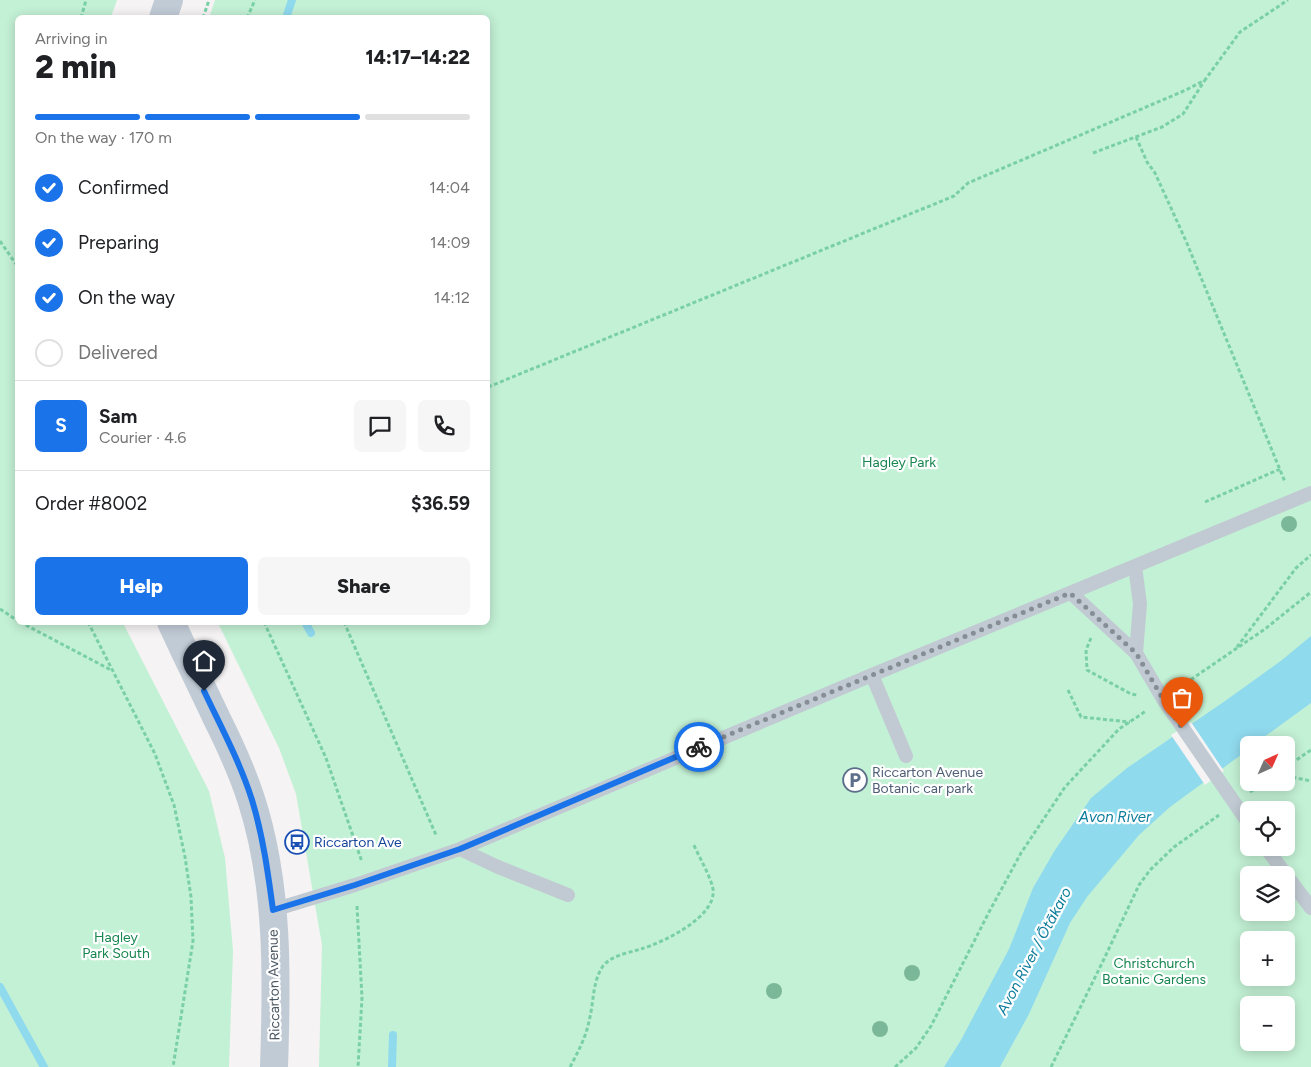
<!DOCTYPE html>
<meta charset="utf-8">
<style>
:root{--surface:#fff;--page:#f6f6f6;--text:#202124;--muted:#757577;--line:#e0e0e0;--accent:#1a73e8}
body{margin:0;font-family:Figtree,sans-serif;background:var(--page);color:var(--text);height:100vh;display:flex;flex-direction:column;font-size:19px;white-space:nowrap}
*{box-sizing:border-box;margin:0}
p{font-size:16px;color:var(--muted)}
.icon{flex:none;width:28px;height:28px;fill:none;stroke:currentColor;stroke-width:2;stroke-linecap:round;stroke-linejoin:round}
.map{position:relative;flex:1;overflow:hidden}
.details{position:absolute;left:15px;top:15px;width:475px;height:610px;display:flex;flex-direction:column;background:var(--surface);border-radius:8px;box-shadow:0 2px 12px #0003}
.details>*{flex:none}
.needle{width:32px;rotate:45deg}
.buttons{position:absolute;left:1240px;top:736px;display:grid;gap:10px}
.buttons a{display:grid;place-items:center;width:55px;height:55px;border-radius:8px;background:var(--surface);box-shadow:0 2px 12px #0003;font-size:25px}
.pin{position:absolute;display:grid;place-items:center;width:42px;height:42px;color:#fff;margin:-51px -21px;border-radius:50% 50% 50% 0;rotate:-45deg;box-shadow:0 0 5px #0007}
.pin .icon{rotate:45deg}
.courier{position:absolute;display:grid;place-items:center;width:50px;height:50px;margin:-25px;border:4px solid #1a73e8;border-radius:50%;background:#fff;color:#222;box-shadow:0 1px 6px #0007}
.overview em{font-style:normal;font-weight:800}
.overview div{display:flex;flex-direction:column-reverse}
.overview{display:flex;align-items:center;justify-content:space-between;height:85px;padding:0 20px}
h1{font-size:32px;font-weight:800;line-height:38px}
.bar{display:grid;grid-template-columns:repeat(4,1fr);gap:8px 5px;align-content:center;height:60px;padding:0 20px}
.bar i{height:6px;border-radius:4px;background:var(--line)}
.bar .selected{background:var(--accent)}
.bar p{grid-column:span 4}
.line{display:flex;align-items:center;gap:12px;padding:0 20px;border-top:1px solid var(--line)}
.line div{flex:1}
.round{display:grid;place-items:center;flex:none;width:52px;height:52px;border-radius:8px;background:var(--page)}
ol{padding:0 20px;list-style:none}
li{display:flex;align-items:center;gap:15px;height:55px}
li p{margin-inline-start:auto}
li .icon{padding:5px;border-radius:50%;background:var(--accent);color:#fff;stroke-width:4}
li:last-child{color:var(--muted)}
li i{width:28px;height:28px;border:2px solid var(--line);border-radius:50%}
.button{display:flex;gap:10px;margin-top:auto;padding:10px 20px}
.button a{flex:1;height:58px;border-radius:8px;background:var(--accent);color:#fff;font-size:20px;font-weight:800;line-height:58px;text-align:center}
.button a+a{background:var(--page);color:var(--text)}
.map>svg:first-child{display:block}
.green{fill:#c3f1d5;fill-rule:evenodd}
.water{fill:#90daee}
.pier{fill:#f5f3f3}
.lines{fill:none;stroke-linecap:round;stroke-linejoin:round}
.stream{stroke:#90daee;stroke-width:8}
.path{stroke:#7ad0a6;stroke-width:3;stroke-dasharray:4 2.5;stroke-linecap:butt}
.lane{stroke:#c1cad2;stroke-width:14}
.secondary{stroke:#c1cbd6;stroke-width:28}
.tree{fill:#7bb799}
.done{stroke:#868d94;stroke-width:5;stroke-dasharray:0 9}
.route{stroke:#1a73e8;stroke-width:6}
.labels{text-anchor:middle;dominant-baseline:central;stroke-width:4.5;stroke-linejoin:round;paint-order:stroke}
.park-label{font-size:14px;fill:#17864f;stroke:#fff}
.service-label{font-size:14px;fill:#4e5e75;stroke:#fff;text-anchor:start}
.transit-label{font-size:14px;fill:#164399;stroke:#fff;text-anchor:start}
.street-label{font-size:14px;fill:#4a5661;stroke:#fff}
.water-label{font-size:15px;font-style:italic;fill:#0c7c9b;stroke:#fff}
</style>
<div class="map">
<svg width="1311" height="1067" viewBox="0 0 1311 1067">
<rect width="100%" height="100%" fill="#f5f3f3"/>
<path class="green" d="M0,0h117l-6,17 -93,1v604l105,1 86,168 16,67 8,93 -4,116h-229z
M215,0h1096v1067h-992l3,-122 -26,-151 -17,-46 -61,-125 270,-1v-604h-279zM1249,745h37v37h-37zM1249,810h37v38h-37zM1249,875h37v37h-37zM1249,940h37v38h-37zM1249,1005h37v37h-37z"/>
<path class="water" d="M1311,636v67l-58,42h-4v4l-79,58 -31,28 -52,62 -17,26 -41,91 -29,53h-56l17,-27 48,-91 24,-61 22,-38 36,-52 36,-30 98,-67 57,-41z"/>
<path class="pier" d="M1191,722l33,49 -19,14 -34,-50z"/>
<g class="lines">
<path class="stream" d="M286,18l6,-18
M305,622l6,11
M0,987l44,80
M392,1067l1,-32"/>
<path class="path" d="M81,18l5,-18
M203,18l6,-18
M247,18l8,-18
M1136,137l11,25 8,11 31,68 99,241
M1093,153l69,-26 21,-13 22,-34
M0,241l18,26
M488,387l466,-191 14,-13 218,-93 19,-10 35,-48 48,-32
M1205,502l75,-33
M0,609l18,12
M20,622l91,48
M88,622l67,132 19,51 11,52 6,40 2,44 -20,126
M264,622l62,136 36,104
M344,622l92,213
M1091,638l-5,12 1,20 44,24 6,1
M1237,647l59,-79 15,-13
M1180,687l85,-58 46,-37
M1068,690l13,27 49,5
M1286,767l25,-17
M1286,776l25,5
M1250,792l15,-10
M357,906l5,92 -4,69
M570,1067c8,-15 16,-30 19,-46 5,-18 3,-39 14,-55 9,-11 25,-13 38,-17 21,-6 76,-32 72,-60 -3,-14 -14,-32 -20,-46
M895,1067l21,-19 15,-22 57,-112 33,-61 44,-66 54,-58 27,-18
M1051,1067l53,-108 35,-74 11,-15 24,-23 45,-32"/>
<path class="lane" d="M1135,566l5,38 -4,49 27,46 86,125
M1071,593l65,60
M872,675l34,81
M1266,848l45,60
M460,849l38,18 70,28
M273,910l82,-25 105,-36 412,-174 439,-182"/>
<path class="secondary" d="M163,18l6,-18
M171,622c15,33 31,65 46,97 13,26 25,52 34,80 28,86 26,179 23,268"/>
</g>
<g class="tree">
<circle cx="1289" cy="524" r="8"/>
<circle cx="912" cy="973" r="8"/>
<circle cx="774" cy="991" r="8"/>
<circle cx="880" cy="1029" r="8"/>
</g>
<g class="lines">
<path class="done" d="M699,747l371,-154 66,60 27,46 19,29"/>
<path class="route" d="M204,691c17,36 36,71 48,109 11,36 16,73 21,110l82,-25 105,-36 239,-102"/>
</g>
<defs>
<g id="parking-ring" transform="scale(1.25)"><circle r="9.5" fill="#fff" stroke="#5c6f8a" stroke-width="1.5"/><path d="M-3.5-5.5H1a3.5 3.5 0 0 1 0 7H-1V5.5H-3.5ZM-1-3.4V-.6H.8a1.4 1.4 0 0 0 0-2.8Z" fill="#5c6f8a"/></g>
<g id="bus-ring" transform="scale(1.25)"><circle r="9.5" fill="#fff" stroke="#1a4fb4" stroke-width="1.5"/><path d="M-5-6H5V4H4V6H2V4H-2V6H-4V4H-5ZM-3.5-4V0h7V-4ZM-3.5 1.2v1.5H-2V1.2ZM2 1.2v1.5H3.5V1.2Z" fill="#1a4fb4"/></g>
</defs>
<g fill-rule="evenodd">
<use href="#parking-ring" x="855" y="780"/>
<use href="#bus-ring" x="297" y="842"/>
</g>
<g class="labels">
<g class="park-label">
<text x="899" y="462">Hagley Park</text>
<text x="116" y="937">Hagley<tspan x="116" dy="16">Park South</tspan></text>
<text x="1154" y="963">Christchurch<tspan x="1154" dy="16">Botanic Gardens</tspan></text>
</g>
<g class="service-label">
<text x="872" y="772">Riccarton Avenue<tspan x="872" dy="16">Botanic car park</tspan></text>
</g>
<g class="transit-label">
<text x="314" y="842">Riccarton Ave</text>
</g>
<g class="street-label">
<text transform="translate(274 985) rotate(-91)">Riccarton Avenue</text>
</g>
<g class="water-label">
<text x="1115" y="817">Avon River</text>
<text transform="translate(1034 951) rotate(-62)">Avon River / Ōtākaro</text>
</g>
</g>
</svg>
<div class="buttons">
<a><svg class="needle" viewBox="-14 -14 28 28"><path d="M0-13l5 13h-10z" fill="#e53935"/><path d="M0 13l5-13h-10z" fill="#757577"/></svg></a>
<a><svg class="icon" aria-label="locate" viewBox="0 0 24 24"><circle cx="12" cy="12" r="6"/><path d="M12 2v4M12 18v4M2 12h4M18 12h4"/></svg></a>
<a><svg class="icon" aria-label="layers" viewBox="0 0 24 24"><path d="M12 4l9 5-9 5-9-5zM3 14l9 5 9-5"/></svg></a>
<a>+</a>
<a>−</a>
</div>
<div class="pin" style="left:1182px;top:728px;background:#ea580c"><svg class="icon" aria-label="bag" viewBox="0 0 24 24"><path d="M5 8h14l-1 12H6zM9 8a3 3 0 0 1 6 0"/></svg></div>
<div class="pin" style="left:204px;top:691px;background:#1f2937"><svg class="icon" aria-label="home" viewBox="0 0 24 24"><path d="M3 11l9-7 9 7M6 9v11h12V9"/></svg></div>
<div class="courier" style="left:699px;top:747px"><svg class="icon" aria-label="bike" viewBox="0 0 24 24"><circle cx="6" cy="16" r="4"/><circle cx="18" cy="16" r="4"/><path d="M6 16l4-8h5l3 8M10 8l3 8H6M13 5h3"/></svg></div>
<section class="details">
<div class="overview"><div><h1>2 min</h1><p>Arriving in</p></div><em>14:17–14:22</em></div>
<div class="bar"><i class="selected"></i><i class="selected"></i><i class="selected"></i><i></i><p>On the way · 170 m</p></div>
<ol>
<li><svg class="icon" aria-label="check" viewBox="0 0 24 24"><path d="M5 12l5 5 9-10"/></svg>Confirmed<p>14:04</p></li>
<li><svg class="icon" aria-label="check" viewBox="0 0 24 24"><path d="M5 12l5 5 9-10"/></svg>Preparing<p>14:09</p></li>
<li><svg class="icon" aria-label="check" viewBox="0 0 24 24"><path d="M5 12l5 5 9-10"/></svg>On the way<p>14:12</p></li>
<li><i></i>Delivered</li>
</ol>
<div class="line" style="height:90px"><b class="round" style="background:var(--accent);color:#fff">S</b><div><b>Sam</b><p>Courier · 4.6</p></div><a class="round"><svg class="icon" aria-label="chat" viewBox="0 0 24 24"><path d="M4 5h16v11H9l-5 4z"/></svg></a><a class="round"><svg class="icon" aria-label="phone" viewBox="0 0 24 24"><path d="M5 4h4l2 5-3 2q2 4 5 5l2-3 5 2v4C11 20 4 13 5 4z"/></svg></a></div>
<div class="line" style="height:65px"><div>Order #8002</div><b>$36.59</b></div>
<div class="button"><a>Help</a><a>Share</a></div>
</section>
</div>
